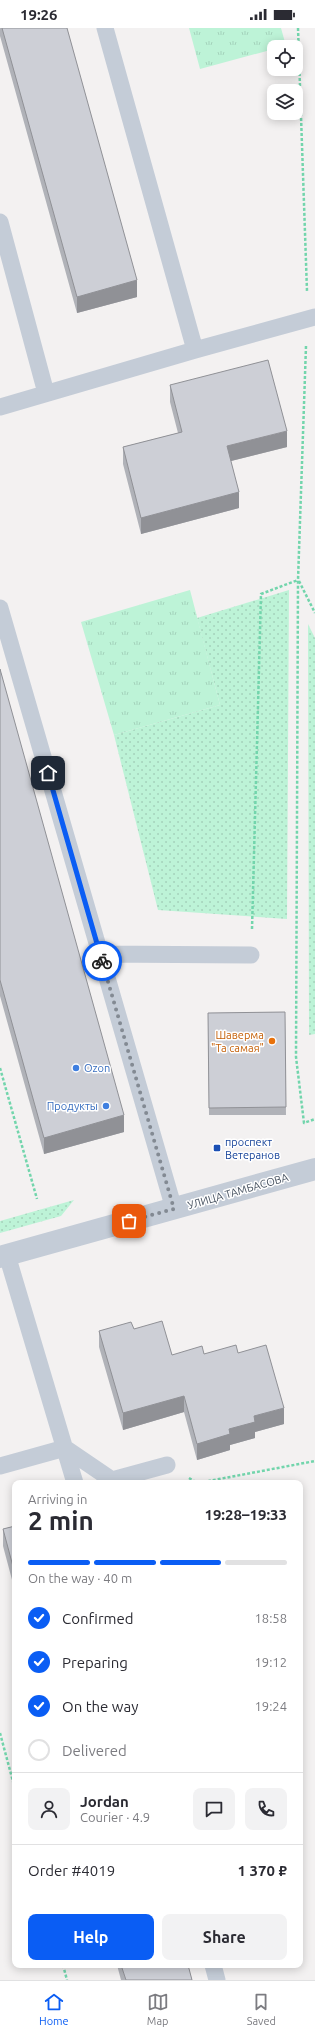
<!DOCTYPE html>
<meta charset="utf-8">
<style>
:root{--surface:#fff;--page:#f2f2f3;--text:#2b2b33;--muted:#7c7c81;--line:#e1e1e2;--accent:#0a5df4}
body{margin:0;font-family:Ubuntu,sans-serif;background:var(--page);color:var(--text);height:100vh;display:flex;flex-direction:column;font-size:15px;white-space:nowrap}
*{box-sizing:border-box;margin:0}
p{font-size:13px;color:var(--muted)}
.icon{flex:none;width:22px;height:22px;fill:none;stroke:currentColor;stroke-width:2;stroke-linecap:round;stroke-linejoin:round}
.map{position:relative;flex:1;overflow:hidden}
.side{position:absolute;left:12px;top:1452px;width:291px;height:488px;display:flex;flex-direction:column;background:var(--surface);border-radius:8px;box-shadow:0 2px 10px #0003}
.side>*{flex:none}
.controls{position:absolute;left:267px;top:12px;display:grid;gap:8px}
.controls a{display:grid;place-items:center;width:36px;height:36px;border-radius:8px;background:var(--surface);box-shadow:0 2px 10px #0003;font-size:20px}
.pin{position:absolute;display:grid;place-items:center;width:34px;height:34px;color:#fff;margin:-17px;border-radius:8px;box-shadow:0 2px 6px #0006}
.courier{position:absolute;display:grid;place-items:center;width:40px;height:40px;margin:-20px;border:3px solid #0a5df4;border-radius:50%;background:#fff;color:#222;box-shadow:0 1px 5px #0007}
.headline em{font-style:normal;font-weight:700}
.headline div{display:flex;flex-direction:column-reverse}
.headline{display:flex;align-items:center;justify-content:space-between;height:68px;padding:0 16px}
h1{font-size:26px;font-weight:700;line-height:30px}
.bar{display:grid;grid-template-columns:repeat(4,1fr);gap:6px 4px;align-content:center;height:48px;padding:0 16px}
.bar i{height:5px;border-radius:3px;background:var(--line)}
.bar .on{background:var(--accent)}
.bar p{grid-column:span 4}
.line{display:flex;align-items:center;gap:10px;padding:0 16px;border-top:1px solid var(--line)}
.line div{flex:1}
.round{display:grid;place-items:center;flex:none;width:42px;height:42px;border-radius:8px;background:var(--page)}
ol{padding:0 16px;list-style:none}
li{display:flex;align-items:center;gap:12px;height:44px}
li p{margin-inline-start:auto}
li .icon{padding:4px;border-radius:50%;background:var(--accent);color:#fff;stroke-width:4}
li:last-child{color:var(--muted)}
li i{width:22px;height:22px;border:2px solid var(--line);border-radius:50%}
.primary-button{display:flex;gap:8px;margin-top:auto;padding:8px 16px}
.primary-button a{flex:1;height:46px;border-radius:8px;background:var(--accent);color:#fff;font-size:16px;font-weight:700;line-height:46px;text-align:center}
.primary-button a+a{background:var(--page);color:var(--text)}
.status{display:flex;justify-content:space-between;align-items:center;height:28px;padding:0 20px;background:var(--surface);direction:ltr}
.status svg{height:11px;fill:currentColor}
.menu{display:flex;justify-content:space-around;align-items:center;height:56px;border-top:1px solid var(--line);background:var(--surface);font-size:11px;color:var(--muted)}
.menu a{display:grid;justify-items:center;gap:2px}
.menu .on{color:var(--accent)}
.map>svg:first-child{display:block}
.grass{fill:url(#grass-dots)}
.park{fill:url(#park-tufts)}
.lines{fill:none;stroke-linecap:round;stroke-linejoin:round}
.path{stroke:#72d5ac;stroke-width:2.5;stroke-dasharray:3 2;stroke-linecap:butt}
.lane{stroke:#c4ccd7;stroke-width:17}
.street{stroke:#c4ccd7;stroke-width:22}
.wall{fill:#b0b2b8}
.shaded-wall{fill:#909196}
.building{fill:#cdcfd6;stroke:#909196}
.done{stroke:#838a93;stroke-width:4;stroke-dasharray:0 7.2}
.route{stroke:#0a5df4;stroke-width:5}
.food-dot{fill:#e8710a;stroke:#fff;stroke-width:1.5}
.shop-dot{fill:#3f7fe0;stroke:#fff;stroke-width:1.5}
.transit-dot{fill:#1a4fb4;stroke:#fff;stroke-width:1.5}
.labels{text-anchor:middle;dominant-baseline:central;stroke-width:3;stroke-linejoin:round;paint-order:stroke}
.food-label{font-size:11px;fill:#c56008;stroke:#fff;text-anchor:end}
.shop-label{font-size:11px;fill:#366cbe;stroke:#fff;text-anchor:start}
.transit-label{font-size:11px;fill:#164399;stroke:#fff;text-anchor:start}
.street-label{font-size:11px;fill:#475260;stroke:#fff}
</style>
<div class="status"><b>19:26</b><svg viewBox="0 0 49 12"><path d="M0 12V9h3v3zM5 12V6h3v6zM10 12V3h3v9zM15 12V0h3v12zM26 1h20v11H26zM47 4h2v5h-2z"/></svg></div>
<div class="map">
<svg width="315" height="1952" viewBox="0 0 315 1952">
<defs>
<pattern id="grass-dots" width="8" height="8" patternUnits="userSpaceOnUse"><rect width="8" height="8" fill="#bdf3d7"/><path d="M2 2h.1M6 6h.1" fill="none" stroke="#a4d2bb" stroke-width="1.8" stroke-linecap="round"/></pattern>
<pattern id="park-tufts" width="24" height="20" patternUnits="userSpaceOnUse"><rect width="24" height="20" fill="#bdf3d7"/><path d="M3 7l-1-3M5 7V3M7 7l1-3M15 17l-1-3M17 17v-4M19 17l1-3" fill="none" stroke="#a4d2bb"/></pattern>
</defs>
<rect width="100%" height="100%" fill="#f3f1f1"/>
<path class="grass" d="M289,562l-2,329 -129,-9 -44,-175 106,-30 -23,-87z
M308,596l7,14v396l-6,1z
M74,1172l-13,16 -61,17v-12z"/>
<path class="park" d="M189,0h92l5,18 -12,1v2l-74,20z
M190,562l30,115 -106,30 -33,-113z"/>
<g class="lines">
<path class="path" d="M298,0l9,263
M306,318l-8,234 -2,477 8,66 11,-4
M299,553l16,32
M252,901l9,-335 37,-14
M0,1040l37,131
M189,1450l8,5
M198,1455l117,-22
M0,1705l15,56
M63,1937l4,15"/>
<path class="lane" d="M105,0l90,322
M0,194l46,171
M0,379l195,-57 120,-33
M0,580l174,601
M100,926l151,1
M7,1227l68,228
M0,1438l65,-18 47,32 55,-15
M213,1937l4,15"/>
<path class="street" d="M0,1229l315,-88"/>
</g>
<path class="wall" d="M0,0h67l70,269 -60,16 -77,-277z
M170,357l117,62 -56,14 8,47 -98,26 -18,-70v-17l55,-14 -8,-31z
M0,641l124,463 -80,22 -44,-158z
M285,984l1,103h-77l-1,-102z
M134,1301l38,26 66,-2 46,71 -29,8v6l-25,7v5l-33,10 -13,-48 -61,18 -24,-83v-16z
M15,1498v65l-12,-45v-17z
M117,1937h71l4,15h-71z"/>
<path class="shaded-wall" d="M137,252v17l-60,16v-16z
M287,403v16l-60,15v-16z
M239,464v16l-98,26v-16z
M124,1087v17l-80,22v-16z
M184,1368v16l-61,18v-17z
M284,1380v16l-29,8v6l-25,7v5l-33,10v-16l32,-15 25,-13z"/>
<path class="building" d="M2,0h65l70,252 -60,17z
M268,332l19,71 -60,15 12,46 -98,26 -18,-71 59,-15 -12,-47z
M0,641l124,446 -80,23 -44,-158z
M285,984l1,95 -77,1 -1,-95z
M162,1293l10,34 30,-9 2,8 32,-9 2,8 28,-8 18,63 -30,8 1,6 -26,7 1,5 -33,10 -13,-48 -61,17 -24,-82 32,-9 3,7z
M15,1498v48l-12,-45z
M121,1937h67l4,15h-66z"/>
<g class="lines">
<path class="done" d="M102,933l72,248 -45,12"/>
<path class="route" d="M48,745l54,188"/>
</g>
<circle class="food-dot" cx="272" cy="1013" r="4"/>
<g class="shop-dot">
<circle cx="76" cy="1040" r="4"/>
<circle cx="106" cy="1078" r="4"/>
</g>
<rect class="transit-dot" x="213" y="1116" width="8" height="8" rx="2"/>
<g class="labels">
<g class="food-label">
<text x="264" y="1007">Шаверма<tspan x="264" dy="13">"Та самая"</tspan></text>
</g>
<g class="shop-label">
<text x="84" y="1040">Ozon</text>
<text x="98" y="1078" text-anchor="end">Продукты</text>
</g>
<g class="transit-label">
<text x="225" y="1114">проспект<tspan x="225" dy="13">Ветеранов</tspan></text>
</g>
<g class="street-label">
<text transform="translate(238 1163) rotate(-16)">УЛИЦА ТАМБАСОВА</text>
</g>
</g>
</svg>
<div class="controls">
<a><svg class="icon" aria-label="locate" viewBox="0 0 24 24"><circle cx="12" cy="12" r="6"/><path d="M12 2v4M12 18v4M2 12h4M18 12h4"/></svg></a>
<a><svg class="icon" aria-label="layers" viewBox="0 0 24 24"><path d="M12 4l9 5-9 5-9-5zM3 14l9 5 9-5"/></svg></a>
</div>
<div class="pin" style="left:129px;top:1193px;background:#ea580c"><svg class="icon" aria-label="bag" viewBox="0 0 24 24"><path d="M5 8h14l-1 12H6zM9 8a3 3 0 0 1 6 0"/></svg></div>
<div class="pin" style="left:48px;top:745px;background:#1f2937"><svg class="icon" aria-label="home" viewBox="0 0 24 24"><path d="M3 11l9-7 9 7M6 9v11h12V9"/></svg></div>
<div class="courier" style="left:102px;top:933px"><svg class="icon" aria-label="bike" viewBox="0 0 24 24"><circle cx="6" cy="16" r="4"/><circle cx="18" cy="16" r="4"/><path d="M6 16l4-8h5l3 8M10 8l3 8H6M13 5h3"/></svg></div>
<section class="side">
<div class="headline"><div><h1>2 min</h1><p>Arriving in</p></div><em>19:28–19:33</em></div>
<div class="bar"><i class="on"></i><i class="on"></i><i class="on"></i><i></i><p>On the way · 40 m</p></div>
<ol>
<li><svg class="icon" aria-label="check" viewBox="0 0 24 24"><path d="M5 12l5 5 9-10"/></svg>Confirmed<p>18:58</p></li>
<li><svg class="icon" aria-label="check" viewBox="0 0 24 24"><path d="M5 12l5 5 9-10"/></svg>Preparing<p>19:12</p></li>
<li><svg class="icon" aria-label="check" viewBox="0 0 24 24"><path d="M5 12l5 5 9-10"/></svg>On the way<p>19:24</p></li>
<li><i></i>Delivered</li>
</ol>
<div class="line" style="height:72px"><a class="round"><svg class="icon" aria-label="person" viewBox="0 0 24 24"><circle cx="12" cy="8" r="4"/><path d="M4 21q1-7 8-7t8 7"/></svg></a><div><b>Jordan</b><p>Courier · 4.9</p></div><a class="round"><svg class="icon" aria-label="chat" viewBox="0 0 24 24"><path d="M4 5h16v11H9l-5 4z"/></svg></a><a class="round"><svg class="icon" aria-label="phone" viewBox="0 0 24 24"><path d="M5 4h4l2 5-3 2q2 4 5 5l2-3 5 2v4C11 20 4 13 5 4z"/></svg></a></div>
<div class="line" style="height:52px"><div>Order #4019</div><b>1 370 ₽</b></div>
<div class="primary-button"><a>Help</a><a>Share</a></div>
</section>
</div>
<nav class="menu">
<a class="on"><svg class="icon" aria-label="home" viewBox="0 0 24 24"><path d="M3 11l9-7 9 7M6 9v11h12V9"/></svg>Home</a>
<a><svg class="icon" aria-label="map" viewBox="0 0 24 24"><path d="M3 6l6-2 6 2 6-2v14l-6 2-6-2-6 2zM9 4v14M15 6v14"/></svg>Map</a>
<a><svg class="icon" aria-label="saved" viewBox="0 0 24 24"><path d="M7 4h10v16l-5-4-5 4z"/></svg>Saved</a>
</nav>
